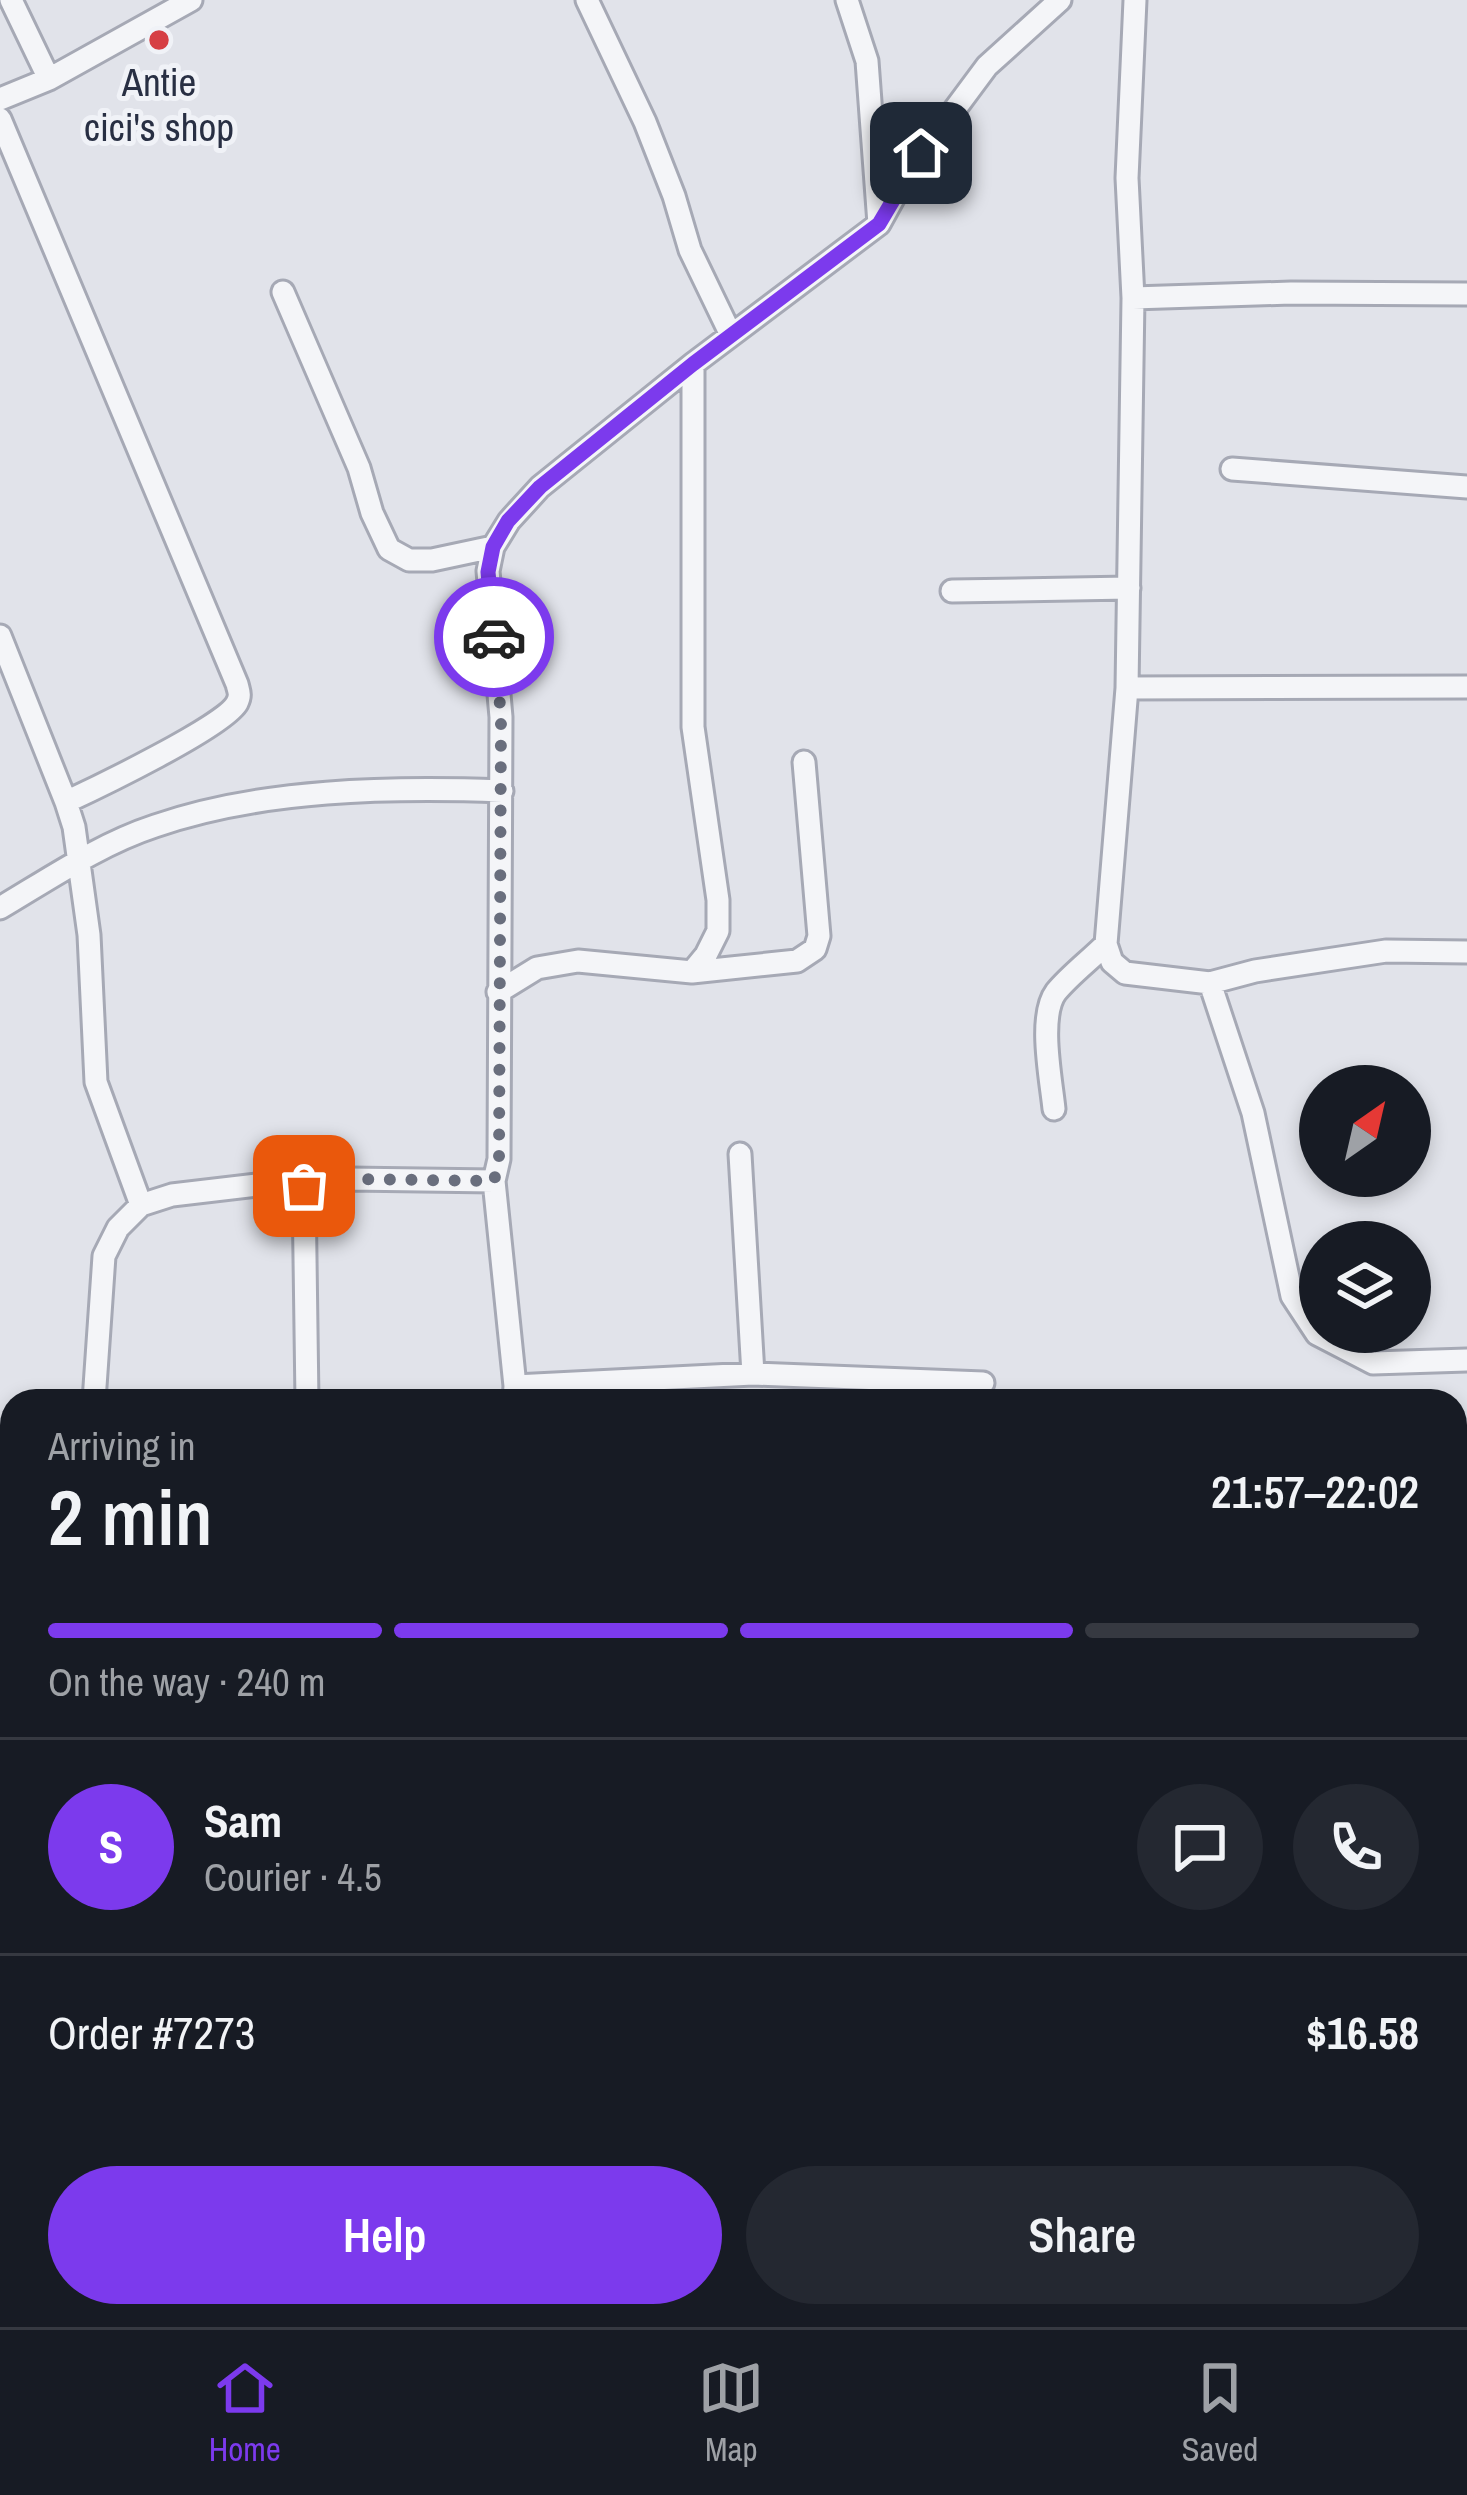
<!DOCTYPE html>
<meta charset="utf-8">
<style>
:root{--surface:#171b24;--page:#242831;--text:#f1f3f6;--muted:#9ea1a6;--line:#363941;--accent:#7c3aed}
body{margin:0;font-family:"Archivo Narrow",sans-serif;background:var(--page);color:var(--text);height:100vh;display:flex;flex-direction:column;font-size:45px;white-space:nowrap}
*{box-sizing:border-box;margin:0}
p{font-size:39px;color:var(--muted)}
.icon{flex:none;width:66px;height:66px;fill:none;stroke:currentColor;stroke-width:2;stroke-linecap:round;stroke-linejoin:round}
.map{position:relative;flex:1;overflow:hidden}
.sheet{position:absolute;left:0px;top:1389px;width:1467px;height:939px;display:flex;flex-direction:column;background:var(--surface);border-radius:36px 36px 0 0;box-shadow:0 6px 18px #0003}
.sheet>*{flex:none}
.needle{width:78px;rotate:34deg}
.tools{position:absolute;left:1299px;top:1065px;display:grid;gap:24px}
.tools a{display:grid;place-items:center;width:132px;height:132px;border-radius:50%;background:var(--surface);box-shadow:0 6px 18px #0003;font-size:60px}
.pin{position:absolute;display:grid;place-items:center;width:102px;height:102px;color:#fff;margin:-51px;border-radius:24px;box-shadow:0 6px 18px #0006}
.courier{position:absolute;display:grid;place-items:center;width:120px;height:120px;margin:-60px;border:9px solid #7c3aed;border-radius:50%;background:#fff;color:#222;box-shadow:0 3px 15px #0007}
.headline em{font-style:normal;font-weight:600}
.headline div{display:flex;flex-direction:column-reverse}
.headline{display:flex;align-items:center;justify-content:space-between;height:204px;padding:0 48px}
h1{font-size:78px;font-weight:600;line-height:90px}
.bar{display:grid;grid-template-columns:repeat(4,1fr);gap:18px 12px;align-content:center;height:144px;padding:0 48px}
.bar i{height:15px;border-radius:9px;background:var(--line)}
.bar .active{background:var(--accent)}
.bar p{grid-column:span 4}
.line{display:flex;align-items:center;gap:30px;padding:0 48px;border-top:3px solid var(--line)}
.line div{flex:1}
.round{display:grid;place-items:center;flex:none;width:126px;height:126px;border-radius:63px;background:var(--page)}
.button{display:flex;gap:24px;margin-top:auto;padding:24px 48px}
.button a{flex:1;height:138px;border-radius:72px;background:var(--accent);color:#fff;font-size:48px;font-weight:600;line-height:138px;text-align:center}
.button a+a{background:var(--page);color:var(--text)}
.tabs{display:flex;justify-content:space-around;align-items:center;height:168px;border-top:3px solid var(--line);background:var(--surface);font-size:33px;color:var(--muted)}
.tabs a{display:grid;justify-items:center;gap:6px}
.tabs .active{color:var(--accent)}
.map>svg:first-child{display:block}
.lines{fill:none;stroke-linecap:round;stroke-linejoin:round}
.street-casing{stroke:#a6a9b5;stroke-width:27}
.street{stroke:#f4f5f8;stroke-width:21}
.done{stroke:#696e7d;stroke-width:12;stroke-dasharray:0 21.6}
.route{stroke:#7c3aed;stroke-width:15}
.poi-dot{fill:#d63f44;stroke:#f0f2f7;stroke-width:4.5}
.labels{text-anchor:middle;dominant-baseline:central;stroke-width:10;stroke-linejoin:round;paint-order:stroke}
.poi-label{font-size:39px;fill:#282f43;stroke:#f0f2f7}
</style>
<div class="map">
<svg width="1467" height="2327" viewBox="0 0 1467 2327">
<rect width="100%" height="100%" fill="#e1e3ea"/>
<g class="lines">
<g class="street-casing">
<path id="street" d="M11,0l38,79
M587,0l58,122 29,74 16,54 41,85
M847,0l20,61 12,163
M1135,0l-8,178 6,120 -6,390 -21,256 6,18 13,11 85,10 45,-12 131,-20 81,1
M0,99l49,-20 142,-79
M0,119l237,565c2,8 4,11 0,19 -12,23 -141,85 -171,99l8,25 15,108 7,147 45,123
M283,292l76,176 13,45 17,36 20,11h23l61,-13
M1133,298l158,-5 176,1
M1232,469l235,18
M952,591l177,-3
M0,636l66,166
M1127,688l340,-1
M0,908c49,-29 100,-64 155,-82 107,-37 235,-39 347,-35
M692,972l14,-17 12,-24v-31l-25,-173v-363
M1210,983l43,130 39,183 25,38 56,29 94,-3
M498,992l39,-24 41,-7 114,11 105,-11 18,-12 4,-13 -15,-174
M1054,1109c-3,-30 -16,-93 2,-117 14,-17 34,-32 50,-48
M740,1154l13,220
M304,1186l3,215
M515,1386l238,-12 230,9
M94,1401l10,-145 14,-28 23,-23 31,-10 85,-10 47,1 45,-7 145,2
M514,1401l1,-15 -21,-205 5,-22 2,-442 -13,-146 5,-24 16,-26 31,-34 153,-123 186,-140 27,-49 81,-109 73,-66
M0,1667l12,-12
M0,2007l12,2
M1455,2155h12
M316,2316l1,11
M714,2320l87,7
M962,2327l9,-11
M1117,2327v-11
M1388,2327l1,-11"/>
</g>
<use href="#street" class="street"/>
</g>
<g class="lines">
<path class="done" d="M304,1186l45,-7 145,2 5,-22 2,-442 -7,-80"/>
<path class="route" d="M494,637l-6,-65 5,-25 15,-26 32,-34 153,-123 186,-140 42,-71"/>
</g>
<circle class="poi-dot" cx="159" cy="40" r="12"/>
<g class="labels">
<g class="poi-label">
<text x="159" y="82">Antie<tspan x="159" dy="45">cici's shop</tspan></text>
</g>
</g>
</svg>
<div class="tools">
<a><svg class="needle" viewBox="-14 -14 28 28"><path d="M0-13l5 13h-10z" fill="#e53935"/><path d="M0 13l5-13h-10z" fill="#9ea1a6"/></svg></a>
<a><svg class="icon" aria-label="layers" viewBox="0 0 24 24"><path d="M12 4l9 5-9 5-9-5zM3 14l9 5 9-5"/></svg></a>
</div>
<div class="pin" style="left:304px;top:1186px;background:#ea580c"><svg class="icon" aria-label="bag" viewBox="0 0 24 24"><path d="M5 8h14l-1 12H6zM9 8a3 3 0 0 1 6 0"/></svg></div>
<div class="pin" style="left:921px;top:153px;background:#1f2937"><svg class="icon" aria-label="home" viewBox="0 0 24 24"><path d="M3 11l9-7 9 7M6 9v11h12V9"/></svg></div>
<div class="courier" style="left:494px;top:637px"><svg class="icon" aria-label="car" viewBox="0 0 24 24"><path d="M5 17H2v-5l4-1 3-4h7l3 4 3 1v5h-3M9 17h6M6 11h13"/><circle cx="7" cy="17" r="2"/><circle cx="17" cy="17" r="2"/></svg></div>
<section class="sheet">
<div class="headline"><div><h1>2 min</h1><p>Arriving in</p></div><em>21:57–22:02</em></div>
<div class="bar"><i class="active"></i><i class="active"></i><i class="active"></i><i></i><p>On the way · 240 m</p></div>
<div class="line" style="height:216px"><b class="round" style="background:var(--accent);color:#fff">S</b><div><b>Sam</b><p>Courier · 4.5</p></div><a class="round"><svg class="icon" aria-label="chat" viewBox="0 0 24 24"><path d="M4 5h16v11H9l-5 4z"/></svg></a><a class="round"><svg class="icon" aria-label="phone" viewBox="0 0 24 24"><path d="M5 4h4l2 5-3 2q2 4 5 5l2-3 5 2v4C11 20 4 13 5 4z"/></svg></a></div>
<div class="line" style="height:156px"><div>Order #7273</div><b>$16.58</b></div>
<div class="button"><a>Help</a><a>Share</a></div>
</section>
</div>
<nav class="tabs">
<a class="active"><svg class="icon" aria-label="home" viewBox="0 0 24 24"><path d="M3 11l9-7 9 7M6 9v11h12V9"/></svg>Home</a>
<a><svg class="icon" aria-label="map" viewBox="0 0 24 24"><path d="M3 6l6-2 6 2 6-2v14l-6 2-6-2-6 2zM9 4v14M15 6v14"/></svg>Map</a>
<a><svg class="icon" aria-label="saved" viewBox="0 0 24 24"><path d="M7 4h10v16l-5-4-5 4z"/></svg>Saved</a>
</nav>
